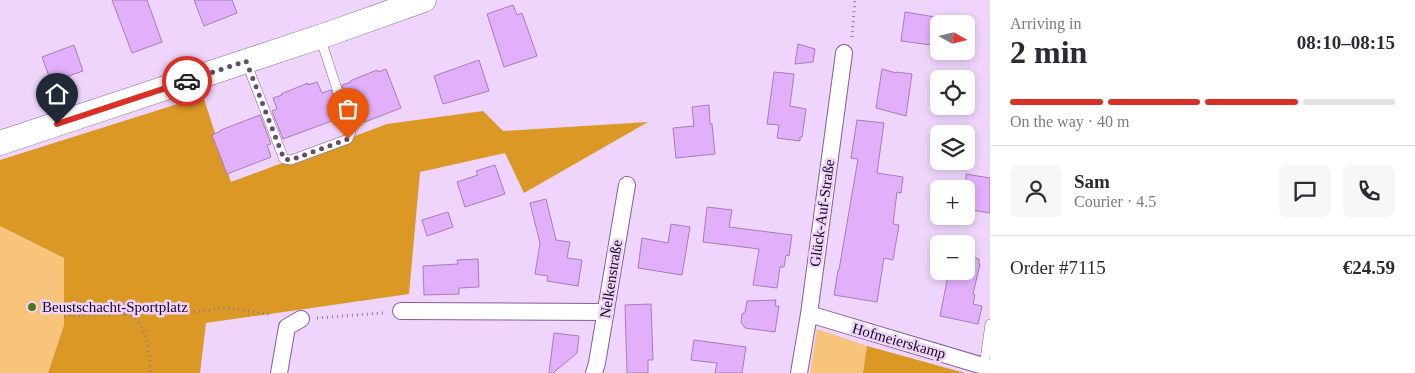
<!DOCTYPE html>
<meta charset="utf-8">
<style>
:root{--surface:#fff;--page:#f7f7f7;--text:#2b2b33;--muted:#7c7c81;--line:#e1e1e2;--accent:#d93025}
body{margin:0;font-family:"Times New Roman",serif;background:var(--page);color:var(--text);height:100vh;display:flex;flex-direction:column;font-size:19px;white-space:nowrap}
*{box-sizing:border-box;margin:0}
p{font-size:16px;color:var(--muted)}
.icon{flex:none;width:28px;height:28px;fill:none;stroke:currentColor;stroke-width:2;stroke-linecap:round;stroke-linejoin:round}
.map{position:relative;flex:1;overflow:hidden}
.drawer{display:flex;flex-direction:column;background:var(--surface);width:425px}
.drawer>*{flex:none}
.needle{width:32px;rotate:98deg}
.fabs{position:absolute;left:930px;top:15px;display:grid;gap:10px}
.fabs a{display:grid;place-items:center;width:45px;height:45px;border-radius:8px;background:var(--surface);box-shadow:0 2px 8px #0003;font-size:25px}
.pin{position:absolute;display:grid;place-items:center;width:42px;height:42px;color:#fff;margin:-51px -21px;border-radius:50% 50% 50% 0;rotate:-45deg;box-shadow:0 0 5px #0007}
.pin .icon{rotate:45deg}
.courier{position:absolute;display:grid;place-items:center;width:50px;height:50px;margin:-25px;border:4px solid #d93025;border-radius:50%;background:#fff;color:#222;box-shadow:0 1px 6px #0007}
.head em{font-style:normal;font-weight:600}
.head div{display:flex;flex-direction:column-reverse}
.head{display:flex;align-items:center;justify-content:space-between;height:85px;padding:0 20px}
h1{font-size:32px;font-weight:600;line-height:38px}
.bar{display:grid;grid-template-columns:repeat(4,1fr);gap:8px 5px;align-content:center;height:60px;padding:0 20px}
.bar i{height:6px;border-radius:4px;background:var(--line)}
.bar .selected{background:var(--accent)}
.bar p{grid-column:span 4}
.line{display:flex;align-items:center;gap:12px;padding:0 20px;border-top:1px solid var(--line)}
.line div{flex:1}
.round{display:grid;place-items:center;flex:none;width:52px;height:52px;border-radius:8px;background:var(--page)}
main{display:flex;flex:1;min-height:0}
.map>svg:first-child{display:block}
.green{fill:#f8c37a}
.forest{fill:#dc9825}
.building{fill:#e2b0fb;stroke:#a57db9}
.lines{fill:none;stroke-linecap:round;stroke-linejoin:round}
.lane-casing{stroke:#855e97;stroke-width:10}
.street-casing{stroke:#855e97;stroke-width:18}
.secondary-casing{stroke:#855e97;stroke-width:25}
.path{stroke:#8f7a9a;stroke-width:3;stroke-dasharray:1 4;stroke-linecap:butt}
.lane{stroke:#fff;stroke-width:9}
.street{stroke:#fff;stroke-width:16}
.secondary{stroke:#fff;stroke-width:24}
.done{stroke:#624f6b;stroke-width:5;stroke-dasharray:0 9}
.route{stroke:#d93025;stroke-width:6}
.poi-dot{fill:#457d13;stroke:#efd5fc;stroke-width:2}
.labels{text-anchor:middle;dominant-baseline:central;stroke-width:5;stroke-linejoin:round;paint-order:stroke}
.street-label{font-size:15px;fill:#16071d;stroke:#efd5fc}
.poi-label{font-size:15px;fill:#16071d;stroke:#efd5fc;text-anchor:start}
</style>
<main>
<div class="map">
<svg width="990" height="373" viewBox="0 0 990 373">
<rect width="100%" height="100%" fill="#efd5fc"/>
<path class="green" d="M0,226l64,32v67l-16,48h-48z
M817,329l50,17 -4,27h-53z"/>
<path class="forest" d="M203,96l28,86 156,-58 96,-13 20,20 145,-9 -124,71 -19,-40 -85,19 -11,122 -203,29 -6,50h-152l16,-48v-67l-64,-32v-66z
M867,346l98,27h-102z"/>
<path class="building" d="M112,0h35l15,42 -30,11z
M194,0h38l5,13 -33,13z
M513,5l4,10 5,-2 15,43 -33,11 -17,-53z
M905,12l30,5 -4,28 -30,-4z
M798,44l17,5 -2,13 -18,2z
M74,45l9,26 -32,11 -9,-25z
M479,60l10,31 -46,13 -9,-28z
M386,69l15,39 -44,17 -15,-40 9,-3 -1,-1 27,-11 1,2z
M882,69l14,4v-1l16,2 -6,42 -30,-8z
M774,72l20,2 -4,32 16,3 -4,28h-2v4l-23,-3 2,-13 -12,-1z
M317,82l5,11 9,-3 9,28 -57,21 -11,-28 5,-2 -4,-11 9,-3 -1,-1 27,-11v2z
M709,105l1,19h2l3,30 -39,4 -3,-30 21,-2 -2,-19z
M260,115l11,29 -4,1 4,12 -44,17 -15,-39 9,-4v-1z
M857,120l27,3 -7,50 26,4 -2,16 -4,-1 -4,32 6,1 -6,35 -9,-2 -7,44 -43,-7 4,-25h1l19,-111 -7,-1z
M495,165l10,29 -40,13 -8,-25 21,-7 -2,-4z
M966,174l24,4v35l-24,-4z
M546,199l10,41 14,2 -3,16 15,2 -4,26 -31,-5 1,-5 -13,-2 5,-31 -10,-40z
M707,207l25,3 -3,17 63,8 -3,21 -3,-1 -2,12h-4l-3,21 -24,-3 6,-36 -56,-7z
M448,212l5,15 -26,9 -5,-16z
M671,224l19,3 -8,48 -44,-7 4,-30 26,5z
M966,256l13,3v5h1l-7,30 2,1 -2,9 9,2 -4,18 -38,-8 9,-45h17z
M478,259l1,28 -20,1v6l-35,1 -1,-29 35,-2 -1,-4z
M776,300l-1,6h4l-4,26 -30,-4 -4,-6 1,-8 3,-2 2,-11z
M651,304l2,56h-5v13h-21l-2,-68z
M554,333l25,3 -2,17 -24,20h-4z
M694,340l52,7 -4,26h-27l2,-10 -26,-3z"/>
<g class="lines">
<g class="lane-casing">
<path id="lane" d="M246,62l38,97 7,1 57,-21 3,-7 -31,-95
M984,366l6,-42"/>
</g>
<g class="street-casing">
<path id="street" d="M401,311l205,1
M809,314l181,54
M279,373l8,-46 14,-8
M594,373l3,-10 30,-178
M799,373l10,-59 35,-261"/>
</g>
<g class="secondary-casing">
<path id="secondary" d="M0,143l331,-110 93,-33"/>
</g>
<path class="path" d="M852,37l3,-37
M126,314c3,2 7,4 10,6 11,10 15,39 14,53
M64,316l143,-5 14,-4 47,7 4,2
M317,318l66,-5"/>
<use href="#lane" class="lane"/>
<use href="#street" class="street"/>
<use href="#secondary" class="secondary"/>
</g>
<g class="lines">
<path class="done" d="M187,81l59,-20 38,98 7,1 57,-21"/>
<path class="route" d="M57,124l130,-43"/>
</g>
<circle class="poi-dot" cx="32" cy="307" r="5"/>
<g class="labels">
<g class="street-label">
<text transform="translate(822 213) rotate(-82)">Glück-Auf-Straße</text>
<text transform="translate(611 279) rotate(-81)">Nelkenstraße</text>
<text transform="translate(899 341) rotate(16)">Hofmeierskamp</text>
</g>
<g class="poi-label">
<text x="42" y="307">Beustschacht-Sportplatz</text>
</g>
</g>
</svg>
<div class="fabs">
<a><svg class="needle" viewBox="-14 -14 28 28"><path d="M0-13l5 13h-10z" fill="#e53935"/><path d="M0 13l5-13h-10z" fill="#7c7c81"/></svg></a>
<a><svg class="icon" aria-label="locate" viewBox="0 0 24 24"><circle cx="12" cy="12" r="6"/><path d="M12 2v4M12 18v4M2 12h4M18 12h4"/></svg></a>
<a><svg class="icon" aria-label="layers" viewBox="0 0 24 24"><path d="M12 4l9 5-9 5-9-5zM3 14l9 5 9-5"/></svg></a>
<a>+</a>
<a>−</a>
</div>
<div class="pin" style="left:348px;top:139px;background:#ea580c"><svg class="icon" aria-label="bag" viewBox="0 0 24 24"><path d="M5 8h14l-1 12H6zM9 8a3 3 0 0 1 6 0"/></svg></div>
<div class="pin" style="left:57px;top:124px;background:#1f2937"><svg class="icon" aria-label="home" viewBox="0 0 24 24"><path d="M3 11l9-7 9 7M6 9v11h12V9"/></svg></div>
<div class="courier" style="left:187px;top:81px"><svg class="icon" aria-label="car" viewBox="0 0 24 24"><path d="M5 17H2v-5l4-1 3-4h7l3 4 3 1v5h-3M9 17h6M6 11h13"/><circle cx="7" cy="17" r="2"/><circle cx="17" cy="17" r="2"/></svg></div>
</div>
<section class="drawer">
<div class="head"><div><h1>2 min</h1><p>Arriving in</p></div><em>08:10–08:15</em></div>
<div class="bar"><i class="selected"></i><i class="selected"></i><i class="selected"></i><i></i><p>On the way · 40 m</p></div>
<div class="line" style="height:90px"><a class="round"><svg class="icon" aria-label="person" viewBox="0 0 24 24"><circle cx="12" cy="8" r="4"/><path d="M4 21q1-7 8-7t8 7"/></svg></a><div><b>Sam</b><p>Courier · 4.5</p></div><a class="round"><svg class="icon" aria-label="chat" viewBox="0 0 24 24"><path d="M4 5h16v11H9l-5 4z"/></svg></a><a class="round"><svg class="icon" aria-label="phone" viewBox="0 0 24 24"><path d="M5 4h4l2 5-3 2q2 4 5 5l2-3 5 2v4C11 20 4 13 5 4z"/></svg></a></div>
<div class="line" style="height:65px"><div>Order #7115</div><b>€24.59</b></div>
</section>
</main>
